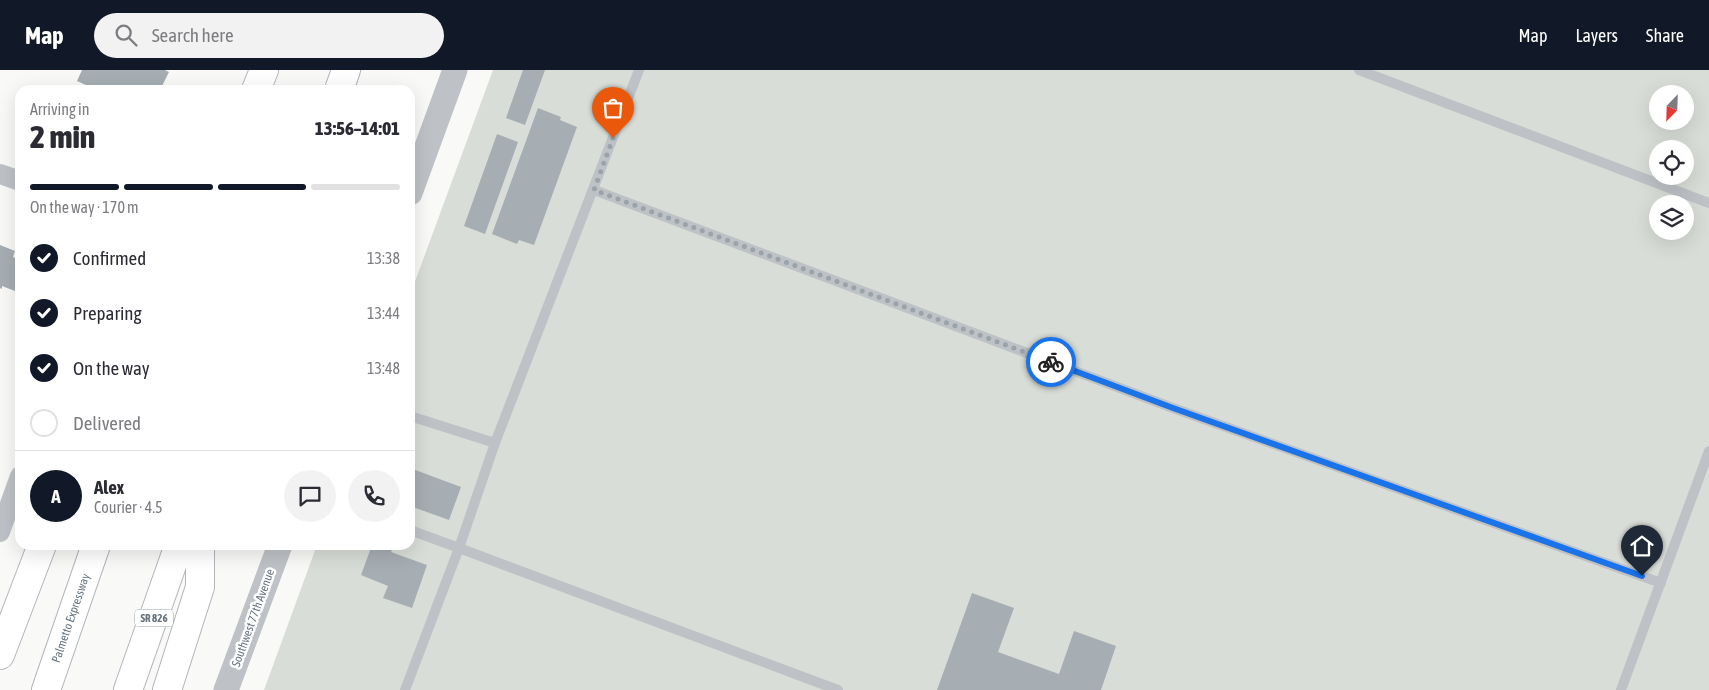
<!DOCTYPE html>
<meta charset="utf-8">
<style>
:root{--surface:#fff;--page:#f2f2f3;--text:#2b2b33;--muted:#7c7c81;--line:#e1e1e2;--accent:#111827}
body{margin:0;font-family:"Asap Condensed",sans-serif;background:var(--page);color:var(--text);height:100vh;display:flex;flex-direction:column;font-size:19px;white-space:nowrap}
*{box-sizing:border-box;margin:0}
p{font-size:16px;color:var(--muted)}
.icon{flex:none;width:28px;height:28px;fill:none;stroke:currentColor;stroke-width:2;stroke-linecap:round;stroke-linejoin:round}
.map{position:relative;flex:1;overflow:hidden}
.sheet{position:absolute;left:15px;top:15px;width:400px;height:465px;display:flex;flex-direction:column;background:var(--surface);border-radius:15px;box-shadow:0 5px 20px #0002}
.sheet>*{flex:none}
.needle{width:32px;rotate:203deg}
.tools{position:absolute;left:1649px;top:15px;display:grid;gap:10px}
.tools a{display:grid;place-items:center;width:45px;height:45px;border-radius:50%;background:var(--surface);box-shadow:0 5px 20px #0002;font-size:25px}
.pin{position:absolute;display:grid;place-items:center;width:42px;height:42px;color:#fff;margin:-51px -21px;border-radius:50% 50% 50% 0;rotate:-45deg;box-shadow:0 0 5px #0007}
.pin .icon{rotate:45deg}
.courier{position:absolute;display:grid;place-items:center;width:50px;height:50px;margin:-25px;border:4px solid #1a73e8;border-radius:50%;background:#fff;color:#222;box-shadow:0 1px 6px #0007}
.headline em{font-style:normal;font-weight:800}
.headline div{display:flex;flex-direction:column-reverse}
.headline{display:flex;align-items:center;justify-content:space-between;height:85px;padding:0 15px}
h1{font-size:32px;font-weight:800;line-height:38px}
.bar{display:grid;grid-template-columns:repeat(4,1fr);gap:8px 5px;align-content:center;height:60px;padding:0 15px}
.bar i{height:6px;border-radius:4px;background:var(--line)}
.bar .active{background:var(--accent)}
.bar p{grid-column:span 4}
.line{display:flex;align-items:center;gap:12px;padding:0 15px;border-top:1px solid var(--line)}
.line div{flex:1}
.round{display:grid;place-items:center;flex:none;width:52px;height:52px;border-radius:26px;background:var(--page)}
ol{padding:0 15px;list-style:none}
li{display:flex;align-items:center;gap:15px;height:55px}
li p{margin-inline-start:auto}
li .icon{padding:5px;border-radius:50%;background:var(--accent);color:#fff;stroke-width:4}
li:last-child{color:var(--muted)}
li i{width:28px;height:28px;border:2px solid var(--line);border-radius:50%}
header{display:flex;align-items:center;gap:30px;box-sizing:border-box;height:70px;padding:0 25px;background:var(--accent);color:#fff}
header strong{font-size:24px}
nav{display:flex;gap:28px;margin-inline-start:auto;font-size:18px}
.search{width:350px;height:45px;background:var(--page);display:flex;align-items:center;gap:12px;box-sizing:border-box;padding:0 18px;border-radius:28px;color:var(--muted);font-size:19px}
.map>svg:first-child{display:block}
.green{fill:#d9ddd7;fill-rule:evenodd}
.building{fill:#a6aeb3}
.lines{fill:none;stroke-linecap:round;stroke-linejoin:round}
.motorway-casing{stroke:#b2b6ba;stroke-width:30}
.service{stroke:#bec2c6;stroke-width:10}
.minor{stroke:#bec2c6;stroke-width:20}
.tertiary{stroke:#bec2c6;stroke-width:25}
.motorway{stroke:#fff;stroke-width:28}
.done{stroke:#99a3a9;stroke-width:5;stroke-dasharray:0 9}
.route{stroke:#1a73e8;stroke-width:6}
.labels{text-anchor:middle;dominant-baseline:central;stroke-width:5;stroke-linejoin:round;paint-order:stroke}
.shield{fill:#fff;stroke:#949ea5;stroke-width:1}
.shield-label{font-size:11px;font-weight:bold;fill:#66747f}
.street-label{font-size:12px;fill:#66747f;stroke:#fff}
</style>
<header>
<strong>Map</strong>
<div class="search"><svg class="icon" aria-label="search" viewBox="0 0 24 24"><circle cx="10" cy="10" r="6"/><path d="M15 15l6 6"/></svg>Search here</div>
<nav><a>Map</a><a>Layers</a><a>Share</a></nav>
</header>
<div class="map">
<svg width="1709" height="620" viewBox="0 0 1709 620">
<rect width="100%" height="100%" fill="#f9f9f7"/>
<path class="green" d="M493,0h1216v620h-1445l53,-145h93v-250zM1658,24h27v27h-27zM1658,79h27v27h-27zM1658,134h27v27h-27z"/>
<path class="building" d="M82,0h83l4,2 -9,18h-63l-20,-9z
M523,0h22l-20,55 -19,-7z
M538,38l23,9 -1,3 17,7 -43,118 -15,-5 -2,4 -25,-10z
M497,64l21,8 -33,92 -21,-8z
M0,175l15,6 -2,6 7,3v18l-5,13 -13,-5v3l-2,-1z
M410,398l51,19 -12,33 -39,-14z
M372,475h22l-3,7 36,13 -15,43 -29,-10 5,-12 -27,-11z
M972,523l42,15 -16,44 61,22 15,-43 42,15 -15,44h-164z"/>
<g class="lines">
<g class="motorway-casing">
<g id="motorway">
<path d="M256,20l8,-20"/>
<path d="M339,20l7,-20"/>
<path d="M0,585l42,-110"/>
<path id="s1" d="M46,620l50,-145"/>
<path d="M128,620l51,-145"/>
<path d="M167,620l33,-103v-42"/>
</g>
</g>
<path class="service" d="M1359,0l350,133
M594,120l579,218 488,175
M410,346l85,27
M410,460l49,18 36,-105 144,-373
M405,620l54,-142 379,142
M1621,620l88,-239"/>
<path class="minor" d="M0,104l20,7
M0,462l20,-56"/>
<path class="tertiary" d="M410,123l45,-123
M226,620l54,-145"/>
<use href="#motorway" class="motorway"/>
</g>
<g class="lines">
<path class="done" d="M613,68l-19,52 457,172"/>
<path class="route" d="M1051,292l122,46 469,168"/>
</g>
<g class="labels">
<rect class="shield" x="135" y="539.5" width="38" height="17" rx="4"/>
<g class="shield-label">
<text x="154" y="548">SR 826</text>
</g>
<g class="street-label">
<text stroke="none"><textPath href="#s1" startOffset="76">Palmetto Expressway</textPath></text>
<text transform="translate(253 548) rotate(-70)">Southwest 77th Avenue</text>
</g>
</g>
</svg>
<div class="tools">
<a><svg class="needle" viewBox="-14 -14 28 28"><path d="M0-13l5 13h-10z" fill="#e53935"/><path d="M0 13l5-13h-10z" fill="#7c7c81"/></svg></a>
<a><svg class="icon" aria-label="locate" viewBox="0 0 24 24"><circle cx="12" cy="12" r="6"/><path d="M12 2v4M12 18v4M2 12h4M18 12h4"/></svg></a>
<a><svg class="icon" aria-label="layers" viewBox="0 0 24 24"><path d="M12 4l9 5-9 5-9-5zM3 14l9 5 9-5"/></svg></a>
</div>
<div class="pin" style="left:613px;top:68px;background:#ea580c"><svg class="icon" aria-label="bag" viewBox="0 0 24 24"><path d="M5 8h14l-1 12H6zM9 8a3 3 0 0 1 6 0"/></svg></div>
<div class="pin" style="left:1642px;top:506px;background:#1f2937"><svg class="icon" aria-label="home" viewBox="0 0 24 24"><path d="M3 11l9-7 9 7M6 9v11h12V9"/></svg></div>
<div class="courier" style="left:1051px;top:292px"><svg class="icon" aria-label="bike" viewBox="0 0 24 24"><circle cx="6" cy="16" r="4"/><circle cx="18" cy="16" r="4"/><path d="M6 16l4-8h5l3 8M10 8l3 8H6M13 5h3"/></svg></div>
<section class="sheet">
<div class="headline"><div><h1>2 min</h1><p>Arriving in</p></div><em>13:56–14:01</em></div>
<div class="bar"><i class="active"></i><i class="active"></i><i class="active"></i><i></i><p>On the way · 170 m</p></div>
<ol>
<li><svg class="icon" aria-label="check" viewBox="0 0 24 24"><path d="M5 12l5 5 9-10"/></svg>Confirmed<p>13:38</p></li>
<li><svg class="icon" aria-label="check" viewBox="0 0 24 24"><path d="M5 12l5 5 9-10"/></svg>Preparing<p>13:44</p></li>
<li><svg class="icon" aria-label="check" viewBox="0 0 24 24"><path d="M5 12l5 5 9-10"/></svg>On the way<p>13:48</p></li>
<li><i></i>Delivered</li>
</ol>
<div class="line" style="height:90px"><b class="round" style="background:var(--accent);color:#fff">A</b><div><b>Alex</b><p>Courier · 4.5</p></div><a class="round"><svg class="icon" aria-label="chat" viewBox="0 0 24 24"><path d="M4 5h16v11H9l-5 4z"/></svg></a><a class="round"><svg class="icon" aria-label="phone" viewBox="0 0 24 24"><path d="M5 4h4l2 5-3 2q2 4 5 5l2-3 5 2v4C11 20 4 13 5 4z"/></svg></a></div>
</section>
</div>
